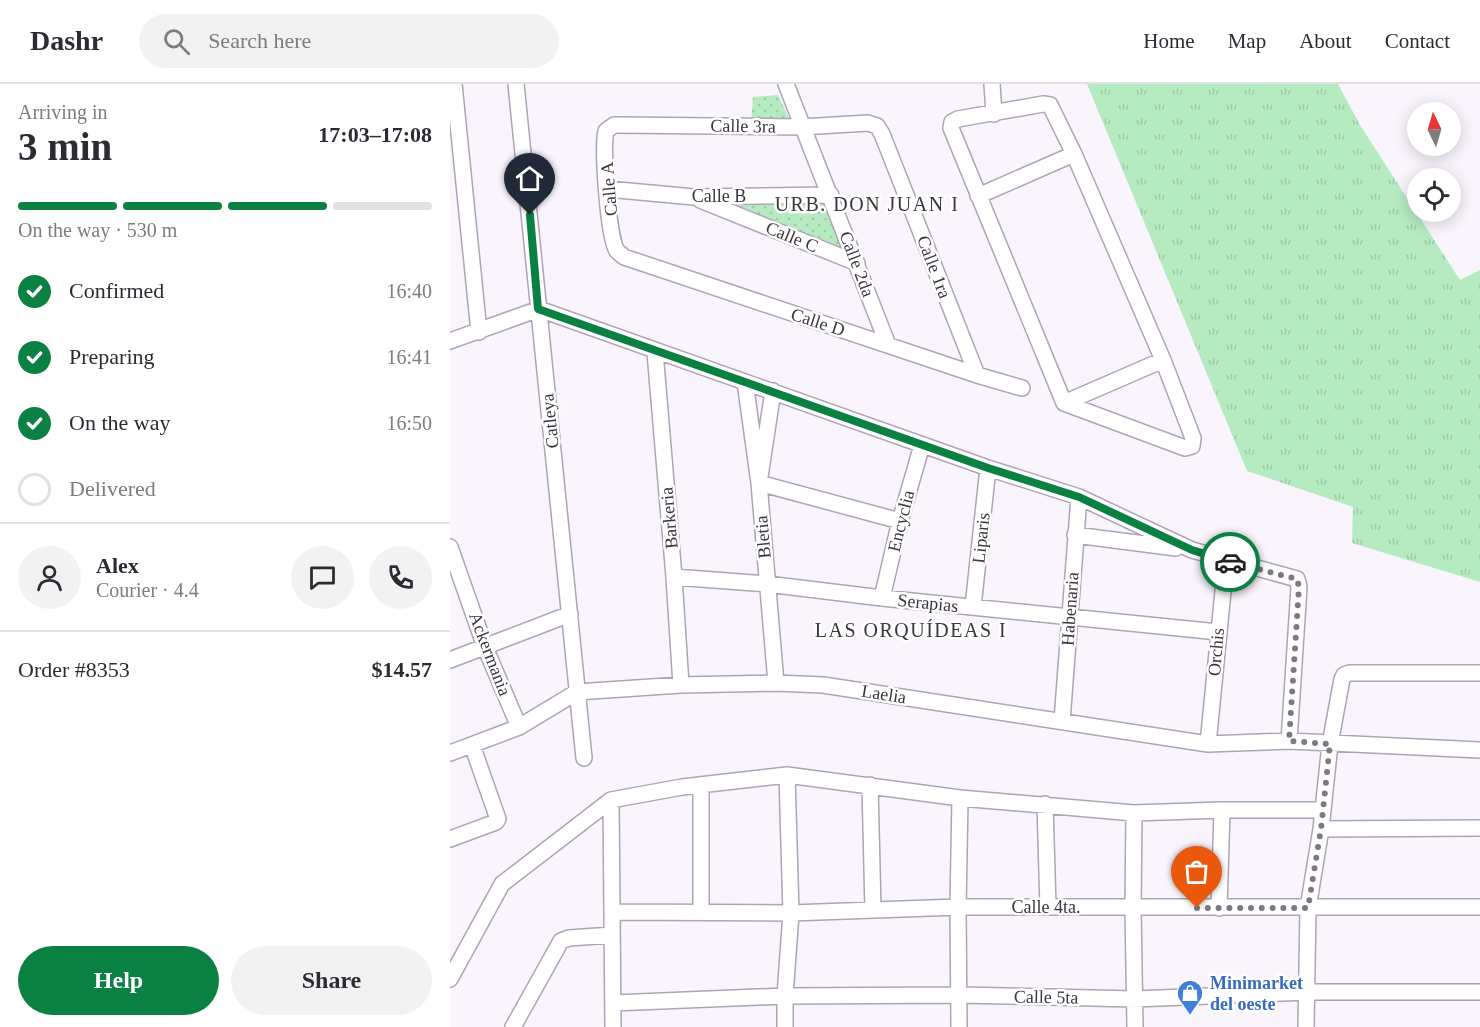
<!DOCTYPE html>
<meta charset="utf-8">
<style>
:root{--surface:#fff;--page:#f2f2f3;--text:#2b2b33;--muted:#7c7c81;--line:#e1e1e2;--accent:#0b8043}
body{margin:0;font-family:"Times New Roman",serif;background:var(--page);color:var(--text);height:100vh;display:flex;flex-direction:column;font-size:22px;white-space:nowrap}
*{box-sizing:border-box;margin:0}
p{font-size:20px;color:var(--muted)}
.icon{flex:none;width:33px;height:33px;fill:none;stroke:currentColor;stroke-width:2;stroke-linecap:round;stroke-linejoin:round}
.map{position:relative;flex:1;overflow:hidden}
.details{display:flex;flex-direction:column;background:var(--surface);width:450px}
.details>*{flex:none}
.needle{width:39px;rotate:355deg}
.tools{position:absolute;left:957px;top:18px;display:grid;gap:12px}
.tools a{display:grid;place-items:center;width:54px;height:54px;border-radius:50%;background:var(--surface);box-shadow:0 3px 15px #0003;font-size:30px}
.pin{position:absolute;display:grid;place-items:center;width:51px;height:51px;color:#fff;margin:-62px -26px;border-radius:50% 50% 50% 0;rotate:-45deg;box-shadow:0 0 6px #0007}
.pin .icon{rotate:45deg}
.courier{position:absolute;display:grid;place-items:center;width:60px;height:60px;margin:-30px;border:4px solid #0b8043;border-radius:50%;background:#fff;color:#222;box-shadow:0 2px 8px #0007}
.overview em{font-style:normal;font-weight:700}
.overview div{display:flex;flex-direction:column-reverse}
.overview{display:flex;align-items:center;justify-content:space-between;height:102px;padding:0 18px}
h1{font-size:39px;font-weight:700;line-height:45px}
.bar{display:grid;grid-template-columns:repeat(4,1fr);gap:9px 6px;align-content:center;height:72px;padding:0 18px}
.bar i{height:8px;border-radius:4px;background:var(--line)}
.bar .on{background:var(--accent)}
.bar p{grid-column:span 4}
.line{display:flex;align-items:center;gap:15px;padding:0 18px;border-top:2px solid var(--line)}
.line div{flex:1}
.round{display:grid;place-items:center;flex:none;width:63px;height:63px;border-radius:32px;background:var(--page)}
ol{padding:0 18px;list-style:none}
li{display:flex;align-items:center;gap:18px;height:66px}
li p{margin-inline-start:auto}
li .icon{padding:6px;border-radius:50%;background:var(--accent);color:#fff;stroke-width:4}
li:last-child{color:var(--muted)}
li i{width:33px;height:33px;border:3px solid var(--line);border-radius:50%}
.action{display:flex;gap:12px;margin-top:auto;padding:12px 18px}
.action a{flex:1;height:69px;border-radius:36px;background:var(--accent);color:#fff;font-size:24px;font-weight:700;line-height:69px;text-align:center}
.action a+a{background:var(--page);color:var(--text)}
header{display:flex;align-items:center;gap:36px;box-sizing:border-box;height:84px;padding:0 30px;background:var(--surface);border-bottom:2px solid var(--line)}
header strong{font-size:28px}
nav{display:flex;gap:33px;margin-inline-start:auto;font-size:21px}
.search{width:420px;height:54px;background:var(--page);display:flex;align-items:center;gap:15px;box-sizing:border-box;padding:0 21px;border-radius:33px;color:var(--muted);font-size:22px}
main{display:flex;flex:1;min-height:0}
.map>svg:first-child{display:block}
.grass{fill:url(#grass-tufts)}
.park{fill:url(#park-dots)}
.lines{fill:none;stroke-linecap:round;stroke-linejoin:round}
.minor-casing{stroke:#afa4b5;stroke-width:18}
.minor{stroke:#fff;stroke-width:15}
.done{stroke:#7d7980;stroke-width:6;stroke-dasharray:0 10.8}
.route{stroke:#0b8043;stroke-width:8}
.labels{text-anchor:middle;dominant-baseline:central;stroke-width:5;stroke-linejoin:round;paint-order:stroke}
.street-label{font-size:18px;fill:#3a363d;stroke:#fff}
.shop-label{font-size:18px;font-weight:bold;fill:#366cbe;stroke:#fff;text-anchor:start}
.neighbourhood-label{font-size:20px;letter-spacing:1.5px;fill:#3a363d;stroke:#fff}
</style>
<header>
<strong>Dashr</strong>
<div class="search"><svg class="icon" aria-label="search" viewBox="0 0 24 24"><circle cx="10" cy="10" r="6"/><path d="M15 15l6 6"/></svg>Search here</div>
<nav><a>Home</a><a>Map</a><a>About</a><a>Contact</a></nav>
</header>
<main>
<section class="details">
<div class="overview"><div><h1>3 min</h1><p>Arriving in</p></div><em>17:03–17:08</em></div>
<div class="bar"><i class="on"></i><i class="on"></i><i class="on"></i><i></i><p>On the way · 530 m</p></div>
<ol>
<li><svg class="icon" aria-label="check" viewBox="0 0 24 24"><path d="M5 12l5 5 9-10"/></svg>Confirmed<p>16:40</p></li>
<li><svg class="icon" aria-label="check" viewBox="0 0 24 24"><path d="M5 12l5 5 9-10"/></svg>Preparing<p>16:41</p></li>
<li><svg class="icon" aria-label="check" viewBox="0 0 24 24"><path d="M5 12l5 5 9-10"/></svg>On the way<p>16:50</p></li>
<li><i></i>Delivered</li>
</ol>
<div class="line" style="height:108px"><a class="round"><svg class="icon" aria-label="person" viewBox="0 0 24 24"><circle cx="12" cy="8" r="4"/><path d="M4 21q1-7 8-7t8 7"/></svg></a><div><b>Alex</b><p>Courier · 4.4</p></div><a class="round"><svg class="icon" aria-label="chat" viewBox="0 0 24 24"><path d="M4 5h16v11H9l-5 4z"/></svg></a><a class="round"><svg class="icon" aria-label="phone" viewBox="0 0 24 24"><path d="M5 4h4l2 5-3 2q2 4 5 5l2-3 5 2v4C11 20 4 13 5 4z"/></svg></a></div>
<div class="line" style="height:78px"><div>Order #8353</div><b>$14.57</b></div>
<div class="action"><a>Help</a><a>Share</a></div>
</section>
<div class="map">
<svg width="1030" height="943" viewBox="0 0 1030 943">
<defs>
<pattern id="grass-tufts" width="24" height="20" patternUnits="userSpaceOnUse" patternTransform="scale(1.5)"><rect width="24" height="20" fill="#b6ebc1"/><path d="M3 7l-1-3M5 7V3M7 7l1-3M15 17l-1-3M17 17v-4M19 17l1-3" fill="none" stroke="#9dcaa7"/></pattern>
<pattern id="park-dots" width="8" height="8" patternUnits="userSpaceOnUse" patternTransform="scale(1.5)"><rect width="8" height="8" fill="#b6ebc1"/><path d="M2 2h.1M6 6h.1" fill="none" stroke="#9dcaa7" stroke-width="1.8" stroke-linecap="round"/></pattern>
</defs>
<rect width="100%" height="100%" fill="#faf5fd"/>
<path class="grass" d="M637,0h251l22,41 100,155 20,-10v312l-128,-39 1,-36 -106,-36z"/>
<path class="park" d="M328,11l13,27h-40l2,-25z
M375,118l18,49 -129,-44z"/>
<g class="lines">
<g class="minor-casing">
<path id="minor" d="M4,0l25,248
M66,0l68,674
M336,0l102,261
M542,0l2,30
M593,20l7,1 24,49 89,206 30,78 -1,8 -7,2 -121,-45 -113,-275 1,-6 6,-3z
M157,105l87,8 137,-2
M528,112l96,-42
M250,116l157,63
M0,257l89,-32 449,159 91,29 113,53 105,29 2,8 -10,154
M205,268l19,225 7,108
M527,291l-95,-241 -5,-8 -9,-3 -67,4 -183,-2h-4l-8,6c-4,17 2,106 11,120 1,1 6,5 7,6l353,118 45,13
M295,298l14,101 141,38
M323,307l-14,92 17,200
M614,319l99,-43
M625,451l101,13
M0,463l35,100 34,80
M224,493l93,7 115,14 336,34
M432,514l18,-77 22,-76
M523,523l15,-139
M0,576l120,-46
M612,637l17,-224
M758,660l18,-183
M0,669l69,-26 58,-35 104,-7 95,-2 47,2 385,59 81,-3 191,9
M251,701v127
M420,701l3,125
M161,716l2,227
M595,720l3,103
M684,729l-1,95 2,119
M871,745l159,-1
M0,755l46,-17 2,-3 -26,-74
M769,824l3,-98
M162,828l179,1 167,-6h522
M0,895l52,-95 109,-84 71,-13 105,-12 173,23 174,15 88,-3h100
M163,919l172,-7 175,-1 175,4 172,-7h173
M63,943l48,-86 8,-3 43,-3
M335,943v-31l6,-83 -4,-138
M509,943l-1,-120 2,-109
M856,943l2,-119 13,-79 9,-85 12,-65 2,-4 5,-2h131"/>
</g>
<use href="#minor" class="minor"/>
</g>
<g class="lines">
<path class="done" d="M747,824h111l13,-79 9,-85 -41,-3 10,-154 -2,-8 -67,-17"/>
<path class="route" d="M80,131l8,94 450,159 91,29 113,53 38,12"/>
</g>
<defs>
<g id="shop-pin" transform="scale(1.35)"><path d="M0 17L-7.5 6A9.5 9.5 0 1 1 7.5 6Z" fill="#3f7fe0" stroke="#fff"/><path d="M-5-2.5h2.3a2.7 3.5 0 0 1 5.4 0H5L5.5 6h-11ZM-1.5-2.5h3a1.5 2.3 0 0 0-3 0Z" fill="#fff"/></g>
</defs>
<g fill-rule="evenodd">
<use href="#shop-pin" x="740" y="909"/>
</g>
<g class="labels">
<g class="street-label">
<text transform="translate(293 42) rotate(1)">Calle 3ra</text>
<text transform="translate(159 105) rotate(-95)">Calle A</text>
<text x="269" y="112">Calle B</text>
<text transform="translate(342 153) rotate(22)">Calle C</text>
<text transform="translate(407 180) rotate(69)">Calle 2da</text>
<text transform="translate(484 183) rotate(69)">Calle 1ra</text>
<text transform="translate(368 238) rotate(18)">Calle D</text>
<text transform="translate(100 337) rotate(-96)">Catleya</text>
<text transform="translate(219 434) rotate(-95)">Barkeria</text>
<text transform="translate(451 437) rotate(-76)">Encyclia</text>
<text transform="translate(313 453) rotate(-95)">Bletia</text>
<text transform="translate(531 454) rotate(-84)">Liparis</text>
<text transform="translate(478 519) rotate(6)">Serapias</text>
<text transform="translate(620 525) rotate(-86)">Habenaria</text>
<text transform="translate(766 568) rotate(-85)">Orchis</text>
<text transform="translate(40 570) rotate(69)">Ackermania</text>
<text transform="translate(434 610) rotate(9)">Laelia</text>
<text x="596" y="823">Calle 4ta.</text>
<text transform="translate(596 913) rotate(1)">Calle 5ta</text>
</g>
<g class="shop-label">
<text x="760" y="899">Minimarket<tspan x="760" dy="21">del oeste</tspan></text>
</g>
<g class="neighbourhood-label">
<text x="417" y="120">URB. DON JUAN I</text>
<text x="461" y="546">LAS ORQUÍDEAS I</text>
</g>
</g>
</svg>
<div class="tools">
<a><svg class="needle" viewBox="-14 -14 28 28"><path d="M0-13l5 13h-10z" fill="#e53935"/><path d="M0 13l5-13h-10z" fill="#7c7c81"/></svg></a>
<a><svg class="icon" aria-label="locate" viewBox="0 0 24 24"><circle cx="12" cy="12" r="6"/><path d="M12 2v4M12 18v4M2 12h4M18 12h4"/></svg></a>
</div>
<div class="pin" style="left:747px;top:824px;background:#ea580c"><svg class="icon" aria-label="bag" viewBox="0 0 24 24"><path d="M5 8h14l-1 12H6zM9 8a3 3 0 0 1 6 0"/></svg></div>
<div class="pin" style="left:80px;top:131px;background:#1f2937"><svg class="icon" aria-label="home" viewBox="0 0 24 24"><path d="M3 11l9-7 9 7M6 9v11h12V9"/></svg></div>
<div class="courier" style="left:780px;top:478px"><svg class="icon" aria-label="car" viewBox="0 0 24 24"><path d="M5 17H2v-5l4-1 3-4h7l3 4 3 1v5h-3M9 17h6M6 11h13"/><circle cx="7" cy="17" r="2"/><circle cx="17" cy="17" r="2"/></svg></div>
</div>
</main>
